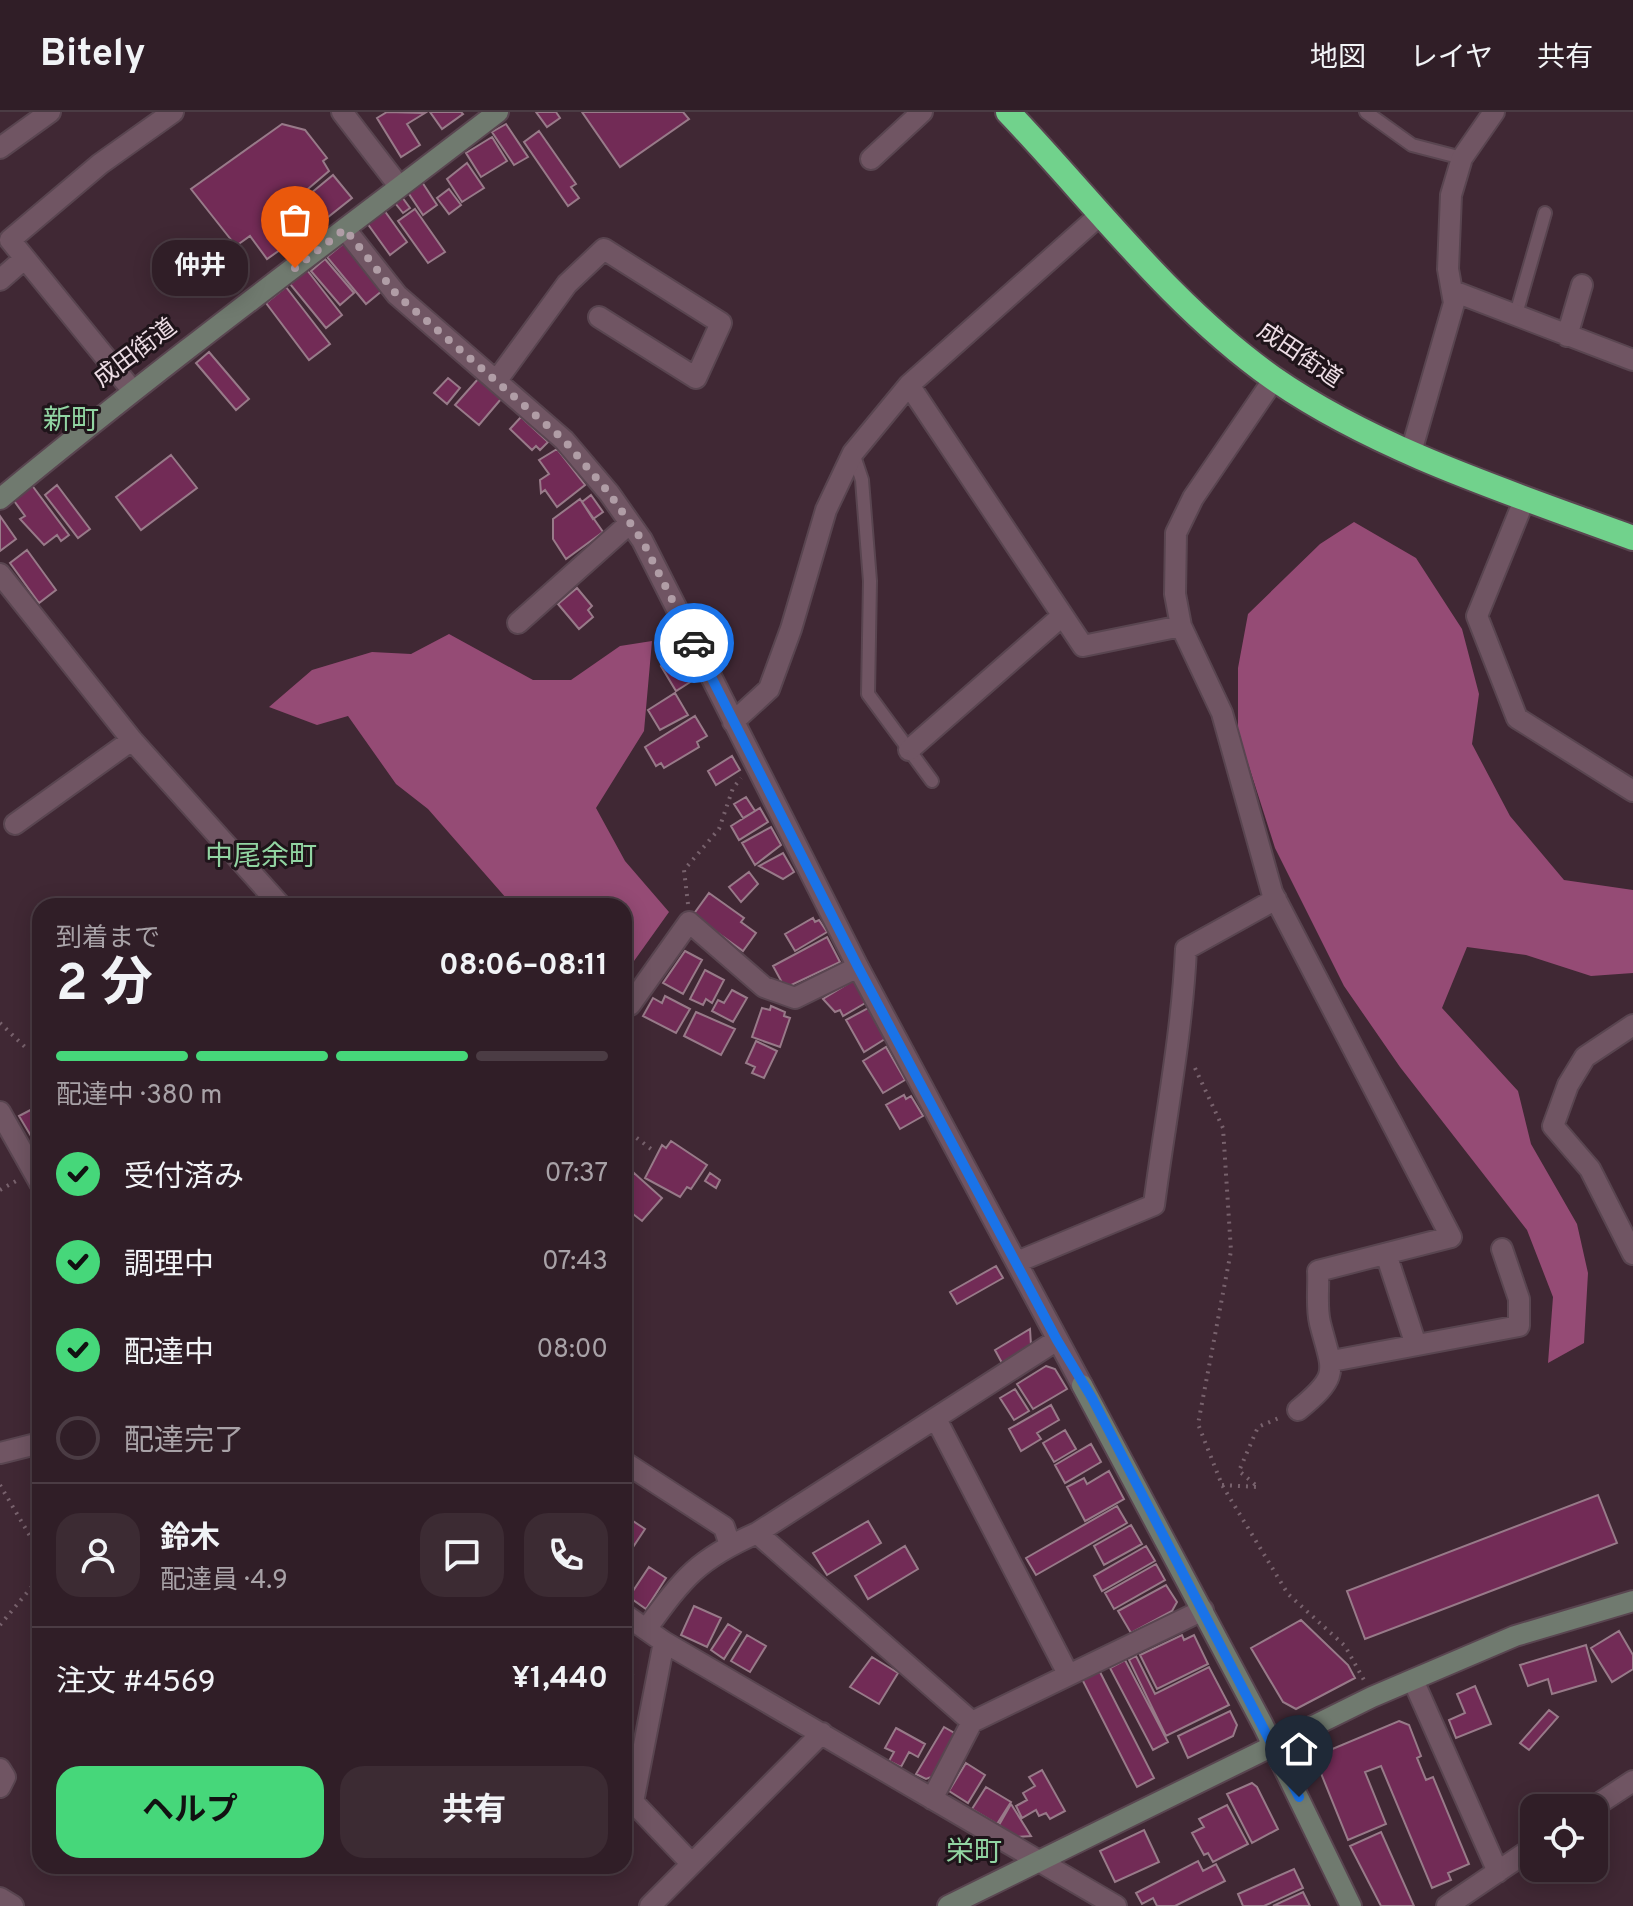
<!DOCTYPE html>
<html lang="ja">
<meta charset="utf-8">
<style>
:root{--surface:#301e27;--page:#3c2b33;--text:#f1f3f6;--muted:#a8a2a7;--line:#4b3c44;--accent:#46d77a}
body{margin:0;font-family:Overpass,"Noto Sans JP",sans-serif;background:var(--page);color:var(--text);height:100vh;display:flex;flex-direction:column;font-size:30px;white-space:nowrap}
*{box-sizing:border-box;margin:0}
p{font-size:26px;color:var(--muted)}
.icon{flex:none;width:44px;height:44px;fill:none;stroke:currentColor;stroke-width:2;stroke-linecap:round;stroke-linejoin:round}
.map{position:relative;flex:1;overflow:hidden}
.drawer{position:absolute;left:32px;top:786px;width:600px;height:976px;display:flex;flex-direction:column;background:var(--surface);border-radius:24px;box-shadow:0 4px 20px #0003,0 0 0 2px var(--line)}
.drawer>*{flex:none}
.controls{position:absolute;left:1520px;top:1682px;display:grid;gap:16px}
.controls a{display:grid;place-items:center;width:88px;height:88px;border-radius:16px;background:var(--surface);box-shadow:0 4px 20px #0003,0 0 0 2px var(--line);font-size:40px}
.pin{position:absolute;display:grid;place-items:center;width:68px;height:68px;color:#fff;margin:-82px -34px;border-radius:50% 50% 50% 0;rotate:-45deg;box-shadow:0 0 8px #0007}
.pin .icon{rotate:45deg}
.courier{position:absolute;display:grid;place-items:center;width:80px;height:80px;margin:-40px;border:6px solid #1a73e8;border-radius:50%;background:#fff;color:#222;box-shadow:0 2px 10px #0007}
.bubble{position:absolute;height:56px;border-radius:24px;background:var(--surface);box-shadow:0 4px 20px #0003,0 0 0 2px var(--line);font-size:26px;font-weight:700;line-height:56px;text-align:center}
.headline em{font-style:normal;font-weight:700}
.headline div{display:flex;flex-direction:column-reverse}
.headline{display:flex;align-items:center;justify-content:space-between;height:136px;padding:0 24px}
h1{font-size:52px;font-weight:700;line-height:60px}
.bar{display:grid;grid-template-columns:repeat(4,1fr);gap:12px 8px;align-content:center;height:96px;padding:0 24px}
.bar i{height:10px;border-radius:6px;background:var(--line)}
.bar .active{background:var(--accent)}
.bar p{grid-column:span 4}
.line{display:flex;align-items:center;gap:20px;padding:0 24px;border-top:2px solid var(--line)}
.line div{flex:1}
.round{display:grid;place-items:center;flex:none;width:84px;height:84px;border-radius:24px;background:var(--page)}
ol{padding:0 24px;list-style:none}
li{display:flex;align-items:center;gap:24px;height:88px}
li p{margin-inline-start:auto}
li .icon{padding:8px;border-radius:50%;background:var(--accent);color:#111;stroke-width:4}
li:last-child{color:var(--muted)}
li i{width:44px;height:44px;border:4px solid var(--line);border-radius:50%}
.button{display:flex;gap:16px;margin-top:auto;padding:16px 24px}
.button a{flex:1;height:92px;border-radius:24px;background:var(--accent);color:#111;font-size:32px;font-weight:700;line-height:92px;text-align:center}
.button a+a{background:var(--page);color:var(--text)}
header{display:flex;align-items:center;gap:48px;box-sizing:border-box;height:112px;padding:0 40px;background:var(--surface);border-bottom:2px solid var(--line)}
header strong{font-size:38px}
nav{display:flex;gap:44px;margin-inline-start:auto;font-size:28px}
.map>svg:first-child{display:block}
.forest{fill:#954b75}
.building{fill:#722b56;stroke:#987a89;stroke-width:2}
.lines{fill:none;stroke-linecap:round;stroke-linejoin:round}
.lane-casing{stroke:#594550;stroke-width:16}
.street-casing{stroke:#594550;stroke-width:24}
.secondary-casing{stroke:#594550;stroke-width:24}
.highway-casing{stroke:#594550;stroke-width:28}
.path{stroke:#78626d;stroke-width:4;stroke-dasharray:2 6;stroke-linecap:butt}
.lane{stroke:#705563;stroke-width:12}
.street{stroke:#705563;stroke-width:20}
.secondary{stroke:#707a6f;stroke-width:20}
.highway{stroke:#71d28c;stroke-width:24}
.done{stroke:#b09da6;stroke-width:8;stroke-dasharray:0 14.4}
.route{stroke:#1a73e8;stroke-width:10}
.labels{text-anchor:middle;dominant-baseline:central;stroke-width:6;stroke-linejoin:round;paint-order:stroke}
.street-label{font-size:24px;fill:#ecdce4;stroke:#1f141a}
.quarter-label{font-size:28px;fill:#91d5a2;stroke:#1f141a}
</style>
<header>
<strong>Bitely</strong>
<nav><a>地図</a><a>レイヤ</a><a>共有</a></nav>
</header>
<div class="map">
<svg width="1633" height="1794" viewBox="0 0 1633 1794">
<rect width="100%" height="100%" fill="#402834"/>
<path class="forest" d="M1354,410l62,36 46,71 17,65 -7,50 38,72 54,64 69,10v83l-42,3 -65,-21 -59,-8 -25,61 76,83 13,53 46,80 11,49 -4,70 -36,20 5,-66 -26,-67 -127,-163 -56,-81 -69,-138 -37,-116v-64l10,-54 72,-70z
M449,522l84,46h38l49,-34 32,-5 -8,90 -48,77 29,53 44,51 -45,63v-69h-111l-85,-97 -32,-25 -48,-68 -31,9 -48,-18 43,-37 60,-18 39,2z"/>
<path class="building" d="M387,0l38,1 -18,11 13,21 -19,12 -24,-39z
M430,0h31l2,2 -21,15z
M536,0h20l4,6 -13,9z
M582,0h101l6,7 -69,48z
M282,12l23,6 22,28 -4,3 6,10 -40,34 16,18 -5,13 -33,23 -17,-23 -14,10 -45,-57z
M506,12l22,33 -14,8 -22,-33z
M539,19l37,53 -5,3 8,11 -11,8 -44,-64z
M492,25l15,24 -26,16 -15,-24z
M467,51l17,25 -22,14 -15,-23z
M333,63l19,23 -34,27 -19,-22z
M422,70l15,23 -14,10 -16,-24z
M449,77l12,16 -12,9 -12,-16z
M402,85l8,11 -7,5 -8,-10z
M415,97l30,43 -17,11 -30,-42z
M384,98l23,32 -17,13 -23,-32z
M344,131l39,47 -17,14 -39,-47z
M325,147l29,34 -14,12 -29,-34z
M307,158l35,45 -16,13 -36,-44z
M286,175l44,57 -21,16 -43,-57z
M209,240l40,47 -13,11 -40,-47z
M448,266l12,10 -13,16 -13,-11z
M478,267l23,20 -22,26 -24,-20z
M521,305l27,25 -8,8 -4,-4 -4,4 -22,-21z
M557,337l28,36 -28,22 -12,-17 -4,3 -1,-13 9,-6 -10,-14z
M171,343l26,33 -56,42 -25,-33z
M31,372l38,51 -8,6 -4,-6 -13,10 -24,-26 5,-3 -13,-18z
M57,373l33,44 -12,9 -33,-43z
M591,383l12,17 -10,7 -11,-17z
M580,387l23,33 -37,27 -13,-20v-20z
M0,404l16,23 -16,12z
M27,438l29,40 -17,13 -29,-40z
M577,476l15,18 -4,4 5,7 -14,12 -21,-25z
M680,543l15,24 -19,12 -15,-25z
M675,581l13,22 -28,15 -12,-20z
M695,604l12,20 -10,6 2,5 -35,21 -3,-5 -5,3 -11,-19z
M732,644l8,14 -24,15 -8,-14z
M746,685l9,14 -12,7 -9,-14z
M760,696l8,14 -29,18 -8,-14z
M771,715l10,18 -26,20 -13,-22z
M783,741l11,19 -11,7 -24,-13z
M749,760l9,12 -17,18 -12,-15z
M709,781l35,25 -3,4 15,11 -13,18 -50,-36z
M813,806l2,4 4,-2 8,12 -32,19 -10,-17z
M827,825l13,25 -55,26 -12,-22z
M685,839l17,9 -19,34 -20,-11z
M705,858l19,10 -12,23 -6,-4 -3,6 -13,-6z
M854,868l13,22 -24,14 -3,-6 -5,2 -12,-13z
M732,878l15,8 -14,24 -21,-11 6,-11 6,3z
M665,884l25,13 -14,24 -33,-17 10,-18 9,5z
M771,894l14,6 -1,4 6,2 -10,29 -28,-10 10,-29 8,2z
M868,896l17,31 -21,13 -18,-32z
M696,900l39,17 -14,26 -37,-19z
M756,929l21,10 -13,27 -12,-5 3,-6 -9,-4z
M886,935l19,33 -22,13 -20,-32z
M904,983l2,4 5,-3 12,20 -23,13 -14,-24z
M40,993v40l-3,1 -18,-30z
M671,1029l36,24 -16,24 -4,-2 -7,10 -35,-19 17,-33 4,3z
M634,1061l28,25 -20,23 -18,-14v-22z
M710,1061l10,7 -4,8 -11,-7z
M996,1154l7,12 -46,26 -7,-12z
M1030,1217l1,16 -29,18 -7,-13z
M1046,1254l9,3 12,20 -34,20 -16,-25z
M1015,1277l14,22 -15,9 -14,-22z
M1051,1293l8,15 -22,13 4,6 -20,12 -12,-22z
M1065,1318l11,19 -22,13 -11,-19z
M1091,1332l10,18 -36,21 -10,-18z
M1109,1359l15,28 -39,22 -18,-34 17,-9 3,6z
M1598,1383l19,48 -252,96 -18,-48z
M1117,1394l10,17 -91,52 -10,-17z
M624,1403l21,14 -12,18 -9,-6z
M868,1409l13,22 -54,32 -14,-22z
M1131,1413l11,19 -38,21 -10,-19z
M905,1434l13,23 -50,30 -13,-23z
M1146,1434l9,15 -53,30 -8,-15z
M1156,1452l9,16 -51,29 -9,-16z
M649,1455l17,11 -20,31 -17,-12z
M1166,1473l11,17 -5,9 -41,22 -13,-22z
M694,1494l27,12 -14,29 -26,-12z
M1301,1508l47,45 7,13 -59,31 -13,-7 -32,-54z
M728,1512l13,8 -17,27 -13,-9z
M1619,1519l14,24v14l-21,13 -21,-34z
M747,1523l19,11 -16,26 -19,-11z
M1182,1523l2,5 10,-5 14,29 -51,25 -17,-34z
M1586,1533l10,36 -44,13 -4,-15 -20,7 -8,-21z
M1136,1544l19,38 54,-27 20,38 -63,31 -37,-76z
M872,1545l26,16 -19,31 -29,-17z
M1125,1548l43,82 -15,8 -43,-82z
M1099,1558l55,108 -17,9 -55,-108z
M1475,1574l16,38 -35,14 -7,-18 16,-7 -8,-19z
M1549,1598l9,7 -29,33 -9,-7z
M1230,1599l7,14 -4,11 -45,22 -10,-22z
M1399,1609l10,4 12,31 -4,2 9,22 7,-3 36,87 -21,9 3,7 -19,8 -51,-122 -16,6 21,52 -38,16 -32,-79 2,-6z
M944,1615l12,7 -22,42 -8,3 -10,-5z
M896,1616l29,16 -7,13 -9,-5 -8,15 -12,-6 5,-9 -9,-4z
M966,1651l19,12 -17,28 -19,-12z
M1042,1658l23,41 -15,8 -4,-6 -7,3 -3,-6 -14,8 -6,-12 11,-6 -4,-7 12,-7 -6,-9z
M1252,1671l5,4 21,42 -26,14 -25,-49z
M986,1675l25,15 -14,22 -25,-15z
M1011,1692l20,32 -16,1 -16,-12z
M1227,1693l21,39 -35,18 -5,-9 -4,2 -12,-22 12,-6 -5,-8z
M1144,1718l15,32 -44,20 -15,-31z
M1381,1720l33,74h-33l-31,-60z
M1198,1749l5,10 13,-7 9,17 -50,25h-18l-4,-8 -11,6 -6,-11z
M1294,1757l9,19 -39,18h-21l-5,-12z
M1303,1780l7,14h-37z"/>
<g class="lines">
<g class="lane-casing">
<path id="lane" d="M1366,0l46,33 50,13
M1516,202l29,-101
M853,341l9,27 8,101 -2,113 64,87"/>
</g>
<g class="street-casing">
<path id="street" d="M342,0l57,74
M0,36l50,-36
M871,47l51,-47
M345,117l52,66 167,145 45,53 33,47 216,427 224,418
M0,168l24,-21
M1453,179l180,69
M1567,224l15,-51
M1274,267l-81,119 -17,35 -1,61 6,32 41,87 50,179 179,345 -133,34c1,16 -2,36 2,52 12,48 22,51 -22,87
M497,268l70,-96 37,-35 117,74 -25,55 -97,-61
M909,273l174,261 98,-20
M132,278l-122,-150 90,-76 73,-52
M1411,340l43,-149 -6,-34 3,-74 11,-37 32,-46
M1525,386l-48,118 40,102 116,73
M0,462l132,166 149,166
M518,511l112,-100
M733,610l36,-33 22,-60 35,-119 27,-57 56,-68 192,-171
M909,638l153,-134
M15,712l117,-84
M630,893l59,-83 75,65 31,11 63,-31
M1633,913l-48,32 -17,28 -15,41 37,43 43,85
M0,1000l40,71
M1386,1142l30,91
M1017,1150l137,-57c11,-85 28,-170 32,-256l90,-50
M1332,1249l187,-35v-27l-17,-50
M936,1307l132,255
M0,1341l40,-10
M624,1350l100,65 6,18
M757,1421l215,189 231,-112
M624,1502l40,28 452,264
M647,1516c37,-51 51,-69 110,-95l300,-193
M664,1530l-31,160 58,61
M1413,1568l85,192
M0,1657l5,8 -5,10
M932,1687l40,-77
M1592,1696l41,-27
M0,1786l13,8
M650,1794l172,-173
M1447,1794l87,-59"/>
</g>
<g class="secondary-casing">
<path id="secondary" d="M0,387c162,-134 331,-259 498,-387
M1082,1273l181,340 88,181
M948,1794l424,-209 143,-61 118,-35"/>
</g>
<g class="highway-casing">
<path id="highway" d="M1008,0c85,89 163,194 265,266 105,73 241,116 360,160"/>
</g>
<path class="path" d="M688,792l-4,-34 35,-41 14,-41 8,-10
M0,911l26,25
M1195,956l28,60 8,123 -33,173 24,61 66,109 57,52 19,34
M624,1016l27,21
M0,1078l16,-9
M0,1373l40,68
M1222,1373l36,2 -19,-16 19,-44 23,-10
M0,1513l40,-48
M624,1562l13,3"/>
<use href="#lane" class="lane"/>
<use href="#street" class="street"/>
<use href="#secondary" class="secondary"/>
<use href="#highway" class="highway"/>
</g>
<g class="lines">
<path class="done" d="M295,156l50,-39 52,66 167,145 45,53 33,47 52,103"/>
<path class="route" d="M694,531l164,324 199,373 35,58 207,399"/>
</g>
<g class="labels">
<g class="street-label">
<text transform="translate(136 242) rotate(-37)">成田街道</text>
<text transform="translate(1299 244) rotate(34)">成田街道</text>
</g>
<g class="quarter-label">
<text x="71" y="310">新町</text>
<text x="261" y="746">中尾余町</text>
<text x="974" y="1742">栄町</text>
</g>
</g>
</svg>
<div class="controls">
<a><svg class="icon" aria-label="locate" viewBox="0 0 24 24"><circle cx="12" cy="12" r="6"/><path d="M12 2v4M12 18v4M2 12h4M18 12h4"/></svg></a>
</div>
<div class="pin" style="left:295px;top:156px;background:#ea580c"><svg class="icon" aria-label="bag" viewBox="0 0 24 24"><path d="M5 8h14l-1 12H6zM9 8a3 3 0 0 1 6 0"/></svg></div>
<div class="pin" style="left:1299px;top:1685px;background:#1f2937"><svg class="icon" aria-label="home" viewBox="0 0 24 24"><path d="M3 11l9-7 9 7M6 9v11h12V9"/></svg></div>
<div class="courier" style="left:694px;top:531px"><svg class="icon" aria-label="car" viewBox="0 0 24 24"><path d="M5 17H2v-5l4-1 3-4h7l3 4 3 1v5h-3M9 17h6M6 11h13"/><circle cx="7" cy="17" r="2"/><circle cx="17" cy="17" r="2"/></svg></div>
<div class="bubble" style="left:152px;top:128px;width:96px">仲井</div>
<section class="drawer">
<div class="headline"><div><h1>2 分</h1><p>到着まで</p></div><em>08:06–08:11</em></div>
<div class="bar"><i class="active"></i><i class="active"></i><i class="active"></i><i></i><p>配達中 · 380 m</p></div>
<ol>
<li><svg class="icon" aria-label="check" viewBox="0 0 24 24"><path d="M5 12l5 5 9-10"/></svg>受付済み<p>07:37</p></li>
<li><svg class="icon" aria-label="check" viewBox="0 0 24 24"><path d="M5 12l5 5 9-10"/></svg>調理中<p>07:43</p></li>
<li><svg class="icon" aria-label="check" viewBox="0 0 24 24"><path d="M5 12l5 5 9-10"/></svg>配達中<p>08:00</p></li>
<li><i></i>配達完了</li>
</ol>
<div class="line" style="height:144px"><a class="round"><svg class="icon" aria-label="person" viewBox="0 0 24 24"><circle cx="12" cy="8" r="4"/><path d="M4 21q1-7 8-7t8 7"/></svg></a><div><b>鈴木</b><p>配達員 · 4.9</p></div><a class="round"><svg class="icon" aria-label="chat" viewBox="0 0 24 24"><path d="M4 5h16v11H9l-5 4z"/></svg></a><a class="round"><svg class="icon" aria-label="phone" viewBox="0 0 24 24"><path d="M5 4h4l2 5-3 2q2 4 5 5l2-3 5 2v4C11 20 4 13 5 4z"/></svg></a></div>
<div class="line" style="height:104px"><div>注文 #4569</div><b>¥1,440</b></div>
<div class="button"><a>ヘルプ</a><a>共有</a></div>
</section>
</div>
